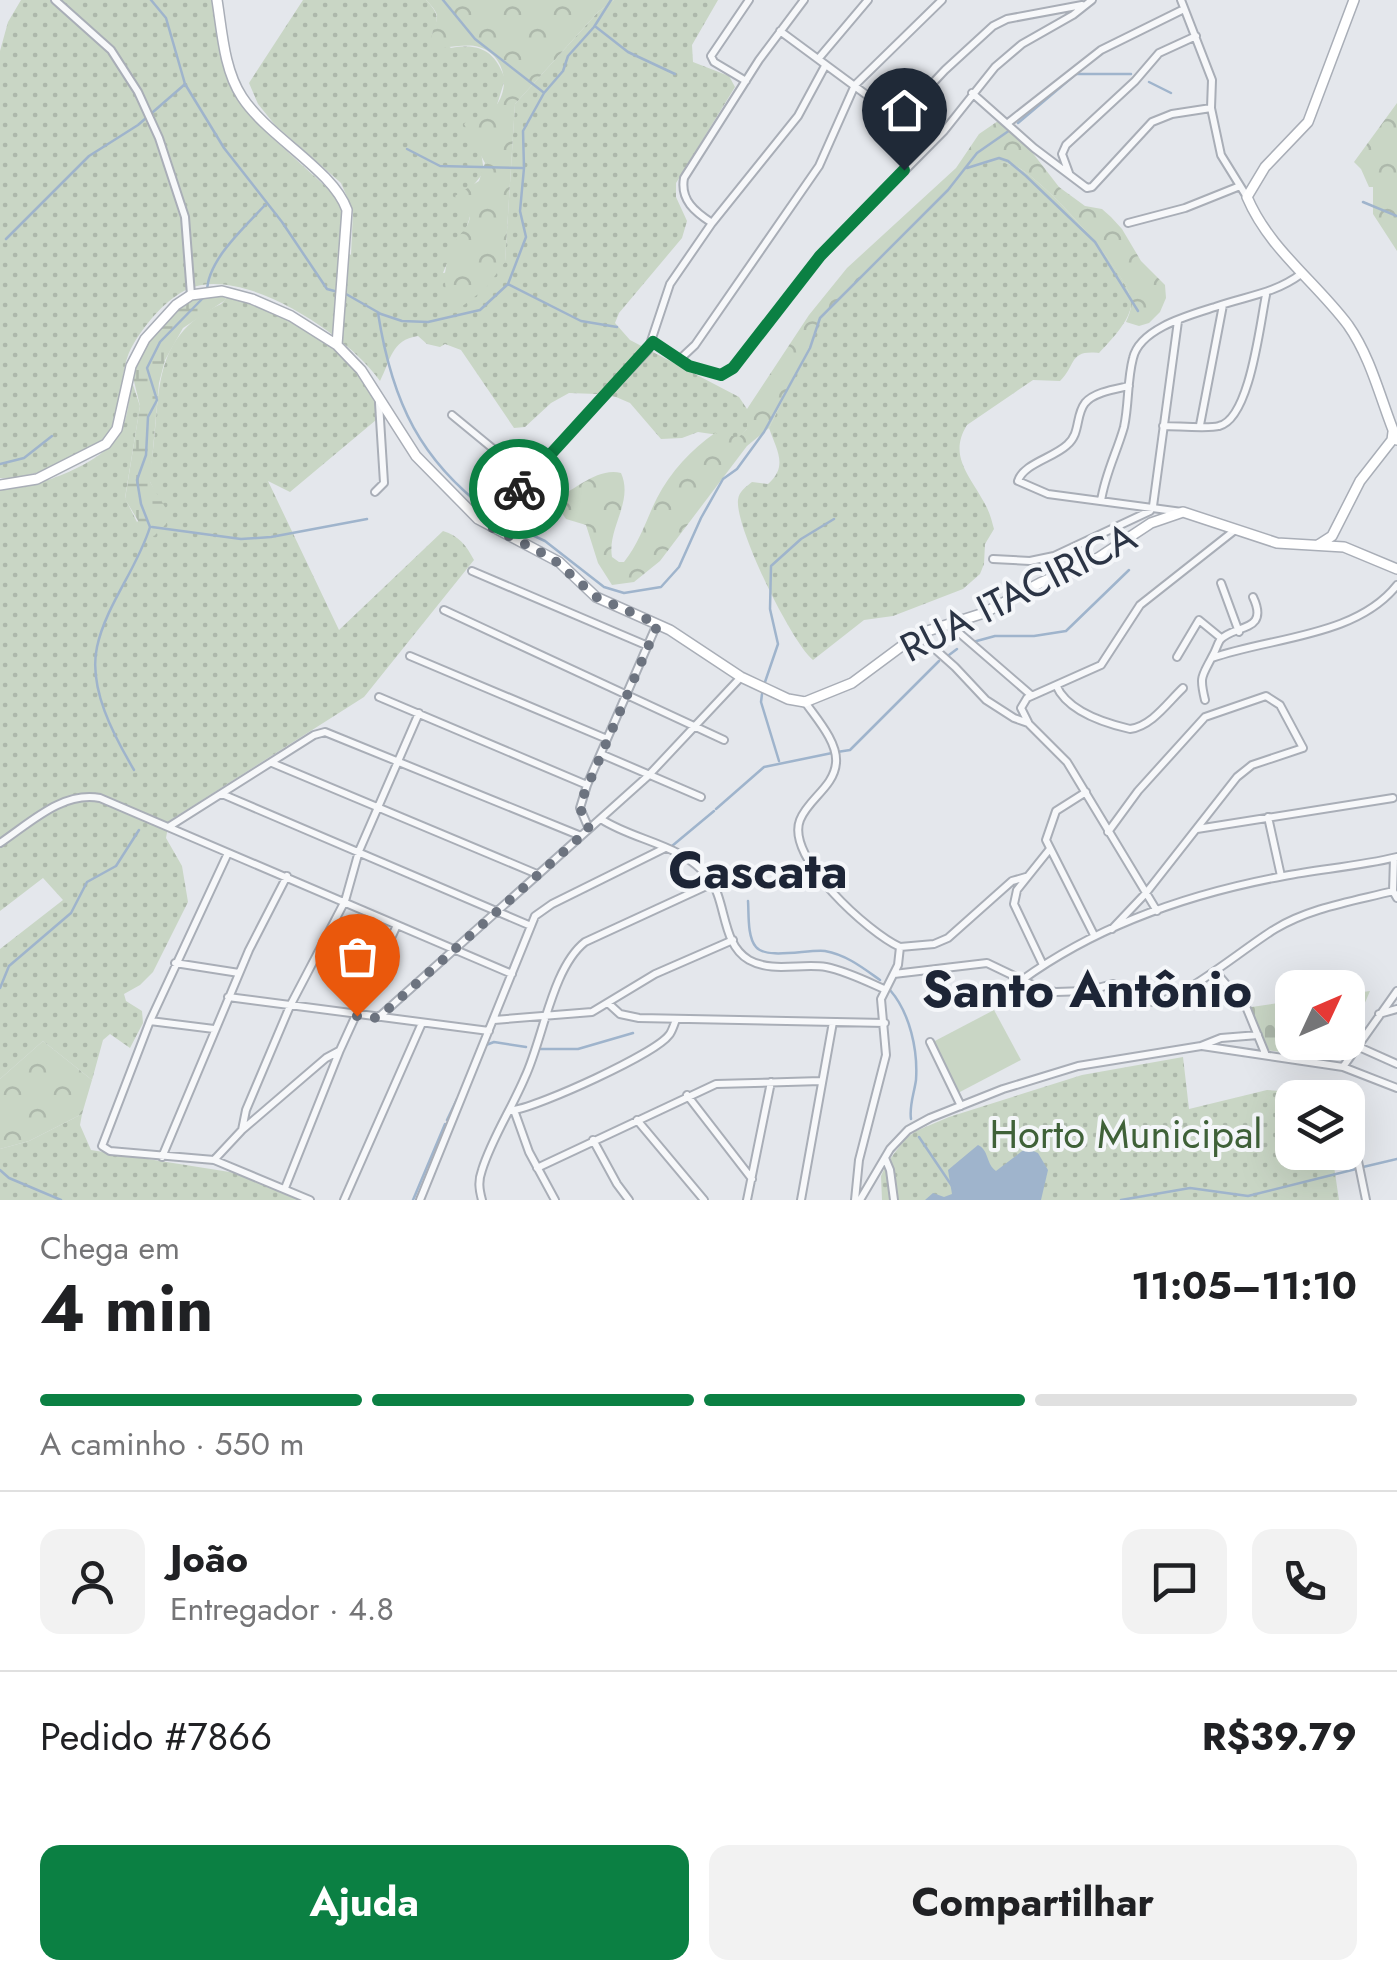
<!DOCTYPE html>
<html lang="pt">
<meta charset="utf-8">
<style>
:root{--surface:#fff;--page:#f2f2f2;--text:#202124;--muted:#757577;--line:#e0e0e0;--accent:#0b8043}
body{margin:0;font-family:Jost,sans-serif;background:var(--page);color:var(--text);height:100vh;display:flex;flex-direction:column;font-size:38px;white-space:nowrap}
*{box-sizing:border-box;margin:0}
p{font-size:32px;color:var(--muted)}
.icon{flex:none;width:55px;height:55px;fill:none;stroke:currentColor;stroke-width:2;stroke-linecap:round;stroke-linejoin:round}
.map{position:relative;height:1200px;overflow:hidden}
.sheet{display:flex;flex-direction:column;background:var(--surface);flex:1}
.sheet>*{flex:none}
.needle{width:65px;rotate:46deg}
.buttons{position:absolute;left:1275px;top:970px;display:grid;gap:20px}
.buttons a{display:grid;place-items:center;width:90px;height:90px;border-radius:20px;background:var(--surface);box-shadow:0 10px 40px #0002;font-size:50px}
.pin{position:absolute;display:grid;place-items:center;width:85px;height:85px;color:#fff;margin:-102px -42px;border-radius:50% 50% 50% 0;rotate:-45deg;box-shadow:0 0 10px #0007}
.pin .icon{rotate:45deg}
.courier{position:absolute;display:grid;place-items:center;width:100px;height:100px;margin:-50px;border:8px solid #0b8043;border-radius:50%;background:#fff;color:#222;box-shadow:0 2px 12px #0007}
.headline em{font-style:normal;font-weight:700}
.headline div{display:flex;flex-direction:column-reverse}
.headline{display:flex;align-items:center;justify-content:space-between;height:170px;padding:0 40px}
h1{font-size:65px;font-weight:700;line-height:75px}
.bar{display:grid;grid-template-columns:repeat(4,1fr);gap:15px 10px;align-content:center;height:120px;padding:0 40px}
.bar i{height:12px;border-radius:8px;background:var(--line)}
.bar .current{background:var(--accent)}
.bar p{grid-column:span 4}
.line{display:flex;align-items:center;gap:25px;padding:0 40px;border-top:2px solid var(--line)}
.line div{flex:1}
.round{display:grid;place-items:center;flex:none;width:105px;height:105px;border-radius:20px;background:var(--page)}
.action{display:flex;gap:20px;margin-top:auto;padding:20px 40px}
.action a{flex:1;height:115px;border-radius:20px;background:var(--accent);color:#fff;font-size:40px;font-weight:700;line-height:115px;text-align:center}
.action a+a{background:var(--page);color:var(--text)}
.map>svg:first-child{display:block}
.grass{fill:url(#grass-dots)}
.forest{fill:url(#forest-crowns)}
.wetland{fill:url(#wetland-marsh)}
.cemetery{fill:url(#cemetery-stones)}
.garden{fill:#c9d6c5}
.water{fill:#9fb4cc}
.lines{fill:none;stroke-linecap:round;stroke-linejoin:round}
.stream{stroke:#9fb4cc;stroke-width:2.5}
.street-casing{stroke:#a9aeb7;stroke-width:10}
.secondary-casing{stroke:#a9aeb7;stroke-width:12}
.street{stroke:#f7f8fa;stroke-width:6}
.secondary{stroke:#fff;stroke-width:9}
.done{stroke:#6c737f;stroke-width:10;stroke-dasharray:0 18}
.route{stroke:#0b8043;stroke-width:12}
.labels{text-anchor:middle;dominant-baseline:central;stroke-width:8;stroke-linejoin:round;paint-order:stroke}
.street-label{font-size:40px;fill:#2b3445;stroke:#f4f6f9}
.park-label{font-size:40px;fill:#3f6138;stroke:#f4f6f9}
.district-label{font-size:50px;font-weight:bold;fill:#1d2536;stroke:#f4f6f9}
</style>
<div class="map">
<svg width="1397" height="1200" viewBox="0 0 1397 1200">
<defs>
<pattern id="grass-dots" width="8" height="8" patternUnits="userSpaceOnUse" patternTransform="scale(2.5)"><rect width="8" height="8" fill="#c9d6c5"/><path d="M2 2h.1M6 6h.1" fill="none" stroke="#adb8ab" stroke-width="1.8" stroke-linecap="round"/></pattern>
<pattern id="forest-crowns" width="20" height="18" patternUnits="userSpaceOnUse" patternTransform="scale(2.5)"><rect width="20" height="18" fill="#c9d6c5"/><path d="M2 6a3 3 0 1 1 6 0M12 15a3 3 0 1 1 6 0" fill="none" stroke="#adb8ab"/></pattern>
<pattern id="wetland-marsh" width="20" height="14" patternUnits="userSpaceOnUse" patternTransform="scale(2.5)"><rect width="20" height="14" fill="#c9d6c5"/><path d="M1 5h8M5 5V1M11 12h8M15 12V8" fill="none" stroke="#adb8ab"/></pattern>
<pattern id="cemetery-stones" width="16" height="16" patternUnits="userSpaceOnUse" patternTransform="scale(2.5)"><rect width="16" height="16" fill="#c9d6c5"/><path d="M2 7V4a2 2 0 0 1 4 0v3zM10 15v-3a2 2 0 0 1 4 0v3z" fill="#adb8ab"/></pattern>
</defs>
<rect width="100%" height="100%" fill="#e4e7ec"/>
<path class="grass" d="M21,0h191l26,97 30,37 68,62 6,15 1,38 8,6 2,-44 -12,-28 -66,-58 -17,-21 -9,-21 54,-83h123c12,13 14,18 6,34l19,14c29,-5 44,3 54,31l-9,29 -14,11 -6,-1 8,54 -12,15 -5,25 3,4c-4,19 -20,38 -27,57l62,-11 10,-158 83,-92 16,-12h104l-26,45 1,17 36,14 6,11 -59,96v14l11,24 -5,17 -63,75 -4,10 15,17 109,57 8,12v20l-8,9 -41,-6 -16,6 -21,1 -31,-36 -14,-6 -19,-3 -28,-1 -18,10 -26,24 -11,1 -53,-78 -16,-6 -5,3 -13,-3 -9,-8c-27,4 -27,24 -38,45 -30,-44 -137,-117 -192,-92 -22,10 -41,33 -54,54 -18,28 -7,69 -29,94 -18,21 -77,43 -105,41v-427l8,-29z
M992,161c10,1 21,3 30,9 26,16 106,101 109,131 2,17 -21,40 -32,52 -31,-3 -22,12 -39,28l-27,-1 -66,45c-20,32 5,53 19,81 4,7 6,16 8,23l-9,15 -1,20 -4,10 -17,15 -70,27 -29,4 -51,40c-22,-18 -78,-133 -75,-160 1,-9 8,-13 14,-18l16,2c21,-18 8,-35 1,-56l51,-104 11,-16 133,-134 15,-10z
M225,296c51,11 106,39 138,82 4,5 12,12 14,18 1,6 -1,17 -1,24l-86,72 -22,-11 71,149 104,-99c16,5 23,14 31,29l-110,137 -195,124 -3,17 16,28 6,36 -35,70 -13,13 -16,9 2,7 16,10 1,12 -13,25 -20,-14 -7,6 -11,40 -49,-39 -43,38v-130l63,-49 -20,-22 -43,33v-423c32,3 102,-24 119,-53 11,-19 11,-47 14,-69l-1,16 8,24 -15,92 12,24 23,-20 -10,-20v-11c13,-69 -5,-132 71,-167l5,-5z
M1183,1057l6,52 78,-19 57,4v3l-32,1v54l40,1 7,47h-457l-1,-24 6,-13 18,-24 11,-8 33,-14 133,-42z
M82,1114l-2,11 11,25 145,23 66,27h-302v-51l29,-8z"/>
<path class="forest" d="M426,0h188l-16,12 -83,92 -10,158 -19,26 -30,23c-17,-24 -13,-47 1,-72 6,-9 11,-11 13,-22l-15,-21 24,-15 6,-18 -21,-39 6,-5c42,-4 45,-61 9,-72 -12,-4 -27,1 -40,0l-8,-6c2,-22 15,-21 -5,-41z
M1397,103v148l-24,-37v-27h-4l-8,-18 -7,-7z
M998,121l10,3 10,10 41,53 26,19 17,3 9,8 11,12 19,32 24,24 1,13 -6,14 -11,11 -10,3 -13,-4c3,-7 6,-14 5,-22 -5,-30 -89,-123 -116,-134 -21,-8 -34,-3 -51,9l-133,133 -11,17 -51,103 -22,18 -87,115 -26,21 -22,3 -14,-22 -12,-38 -20,-6 -14,-20c23,-7 44,-32 69,-26 13,29 -14,55 -9,84l7,5h5c16,-20 22,-42 33,-64 13,-26 35,-49 58,-65l24,4 8,-8v-20l62,-94 38,-47 109,-100 23,-34z
M43,1041l49,39 -10,34 -53,27 -29,8v-70z"/>
<path class="wetland" d="M214,293l13,6 -44,29 -18,32 -6,23 -9,99 15,25 1,17 -12,12 -8,-2 -21,-35 15,-93 -8,-33 9,-24 37,-42 16,-10z"/>
<path class="cemetery" d="M1370,991l-26,61 -13,7 -71,-10 -15,-41 47,-7v41h56v-48z"/>
<path class="garden" d="M994,1010l27,50 -63,33 -27,-50z"/>
<path class="water" d="M978,1145c11,5 8,19 18,26l30,-23 12,5 10,17 -7,30h-116l8,-7 11,4 8,-3 -4,-24z"/>
<g class="lines">
<path class="stream" d="M151,0l15,18 19,66 39,64 58,74 45,67 11,3
M443,0l32,39 68,53
M596,27l32,25 47,22
M1149,82l22,11
M1018,123l58,-49h55
M407,149l33,17 82,2
M967,168l32,-10 9,3 18,15 69,66 43,69
M1363,202l34,14
M6,239l83,-83 49,-31 46,-40
M508,284l73,37 36,6
M207,292c0,-32 38,-65 58,-87
M346,294l35,20 21,7 26,1 52,-12 28,-26 18,-47 -6,-26 4,-43 -1,-37 21,-38 19,-22 5,-15 26,-29 17,-27
M378,313c14,89 42,149 117,203
M0,464l24,-6 28,-22
M502,521l43,20 59,46 20,6 37,-6 18,-20 22,-49 22,-39 14,-10 27,-37 46,-84 10,-30 128,-128 29,-37 33,-23
M152,527l89,12 30,-2 96,-18
M973,642l22,-6h39l32,-5 63,-61
M949,655l8,-6
M765,682l13,-38 -8,-35 1,-43 30,-27 33,-20
M762,694l-1,8 18,59
M837,752l13,-2 89,-89
M134,770c-20,-34 -46,-82 -37,-123 9,-42 40,-78 53,-120l-9,-23 -4,-24 9,-25 2,-38 9,-17 -10,-32 13,-26 43,-44
M716,809l48,-42 68,-14
M672,846l42,-35
M586,891l55,-28
M748,901c1,12 -1,36 8,46 11,13 52,2 69,4 22,4 38,17 55,29
M0,988l9,-22 62,-53 16,-31 29,-16 23,-36
M890,990c20,23 28,60 26,90 -2,14 -7,26 -5,39
M486,1045l8,-3 32,5
M541,1049h37l55,-16
M447,1120l10,-21
M919,1137l35,52
M1363,1167l34,-8
M0,1170l9,8 52,22
M413,1200l32,-76
M1121,1200l69,-12 58,8 108,-27"/>
<g class="street-casing">
<path id="street" d="M55,0l56,50 27,42 21,46 26,79 6,78
M1181,0l31,80 -1,28 10,47 26,42
M780,31l130,96 19,19
M819,58l49,-58
M746,81l-32,-19 -3,-6 38,-56
M972,93l62,55 53,40 5,-1 60,-65 20,-8 39,-6
M899,119l46,-49 48,-44 14,-7 75,-14
M1008,123l93,-73 83,-41
M1069,173l-7,-19 4,-9 69,-64 24,-28 37,-17
M712,223c-17,-11 -32,-23 -28,-45l75,-118 45,-60
M1128,223l57,-15 55,-22
M653,342l36,24 32,9 12,-7 87,-112 124,-125 51,-64 27,-23 51,-29 19,-15
M679,360l16,-15 124,-179 36,-81 87,-85
M1129,386c-13,3 -35,6 -44,17 -10,13 -4,30 -18,42 -14,13 -44,19 -49,36l30,13 134,18
M452,415l45,37 36,22
M1200,425l23,-120
M1163,426c14,0 46,3 56,0 31,-7 41,-103 47,-131
M375,492l9,-9 -5,-80
M1101,501c4,-27 16,-49 23,-74 5,-23 3,-46 9,-69 7,-30 57,-43 82,-51 31,-11 59,-13 86,-33
M491,527l57,-71 100,-106 22,-66 42,-61 86,-107 27,-50
M993,559l37,2 24,-5 96,-45 3,-5 25,-185
M472,571l176,75
M1221,583l18,49
M444,610l280,130
M950,625l81,70
M918,634l37,33 31,33 28,18 14,5 39,39 90,149
M410,656l197,83
M1177,657l22,-37 22,18
M1212,658c59,-21 144,-21 185,-73
M1056,685c11,26 48,38 74,44 22,-3 38,-27 53,-41
M379,697l208,88
M1205,700c-6,-25 -3,-23 8,-45 3,-5 4,-10 7,-15 14,-16 50,-7 33,-43
M805,702c11,16 33,40 31,61 -2,24 -28,36 -36,57 -15,38 69,113 100,127l-2,18 -17,34 5,56 -27,105 -4,40
M1028,722l-7,-14 6,-10 74,-33 39,-60 95,-75
M601,754l100,43
M272,763l265,111
M1086,792l-30,19 -10,29 48,95
M222,794l309,132
M1268,817l13,59
M601,819c33,22 82,25 108,59 18,23 12,66 40,82 23,13 52,3 77,7 20,4 40,14 58,22
M170,826l144,-91 11,-3 256,104
M589,829l-9,-21 7,-23 70,-161
M1197,829l196,-31
M1108,832l30,-41 67,-74 61,-21 14,9 23,43 -51,17 -15,12 -91,116 -34,36
M0,843c30,-20 62,-52 100,-45l412,176
M228,853l-78,168 -48,125 8,5 104,9 96,40
M1393,891l1,-33
M900,947l34,-3 14,-6 64,-57 14,-4
M175,963l64,10
M1043,965l-29,-61 3,-14 32,-40
M1215,971l32,38 18,44
M894,974l93,-11 52,25 17,4 30,-1 27,-7c13,6 28,19 43,18 28,-3 92,-57 119,-73 34,-21 79,-28 118,-38l4,7
M1022,980c76,-55 170,-87 262,-104 37,-7 76,-10 113,-19
M228,997l261,34
M608,1003l12,11 19,4 246,5
M1379,1014l18,-5
M379,1017l269,-241 93,-99
M494,1020l98,-8 63,-38 78,-34
M150,1021l64,8
M930,1042l31,64
M1202,1046l141,21 54,-76
M1359,1047l38,17
M1343,1067l54,21
M687,1095l65,84
M514,1110c26,-4 141,-56 155,-75 3,-3 5,-11 7,-15
M510,1111l4,-1 15,42 26,48
M637,1120l67,80
M242,1130l4,-20 44,-104 55,-105 14,-50 60,-138
M593,1140l24,44 12,16
M1348,1152l10,9 8,39
M162,1157l87,-207 38,-74
M885,1158l5,12 4,30
M214,1160l28,-30 84,-72 13,-7
M537,1168l179,-84 105,-3
M285,1188l55,-138 57,-125
M344,1200l78,-177
M420,1200l115,-284 17,-12 113,-56
M482,1200c-3,-11 -4,-19 0,-30 10,-32 30,-62 43,-93 18,-38 27,-109 60,-135l128,-59
M747,1200l24,-118
M801,1200l32,-178
M860,1200l30,-51 18,-19 22,-12 73,-29 75,-23 123,-20 20,-8 37,-3"/>
</g>
<g class="secondary-casing">
<path id="secondary" d="M217,0c5,31 7,70 25,97 26,40 91,73 105,113l-10,135
M1354,0l-46,122 -43,45 -18,30c22,52 68,84 101,128 24,34 33,77 49,115
M0,485l37,-6 69,-35 11,-15 14,-63 14,-27 31,-34 15,-10 31,-4 30,8 39,17 46,29 24,25 55,86 62,63 81,43 37,35 74,33 71,47 47,22 17,3 47,-19 66,-49 66,-21 56,-30 58,-25 53,-35 32,-11 94,31 67,4 53,22
M1318,545l14,-9 28,-55 32,-41 1,-8"/>
</g>
<use href="#street" class="street"/>
<use href="#secondary" class="secondary"/>
</g>
<g class="lines">
<path class="done" d="M357,1016l21,2 211,-189 -9,-21 2,-9 76,-175 -62,-27 -44,-39 -61,-31 28,-38"/>
<path class="route" d="M519,489l134,-147 36,24 32,9 12,-7 87,-112 84,-86"/>
</g>
<g class="labels">
<g class="street-label">
<text transform="translate(1018 592) rotate(-27)">RUA ITACIRICA</text>
</g>
<g class="park-label">
<text x="1126" y="1134">Horto Municipal</text>
</g>
<g class="district-label">
<text x="758" y="870">Cascata</text>
<text x="1087" y="989">Santo Antônio</text>
</g>
</g>
</svg>
<div class="buttons">
<a><svg class="needle" viewBox="-14 -14 28 28"><path d="M0-13l5 13h-10z" fill="#e53935"/><path d="M0 13l5-13h-10z" fill="#757577"/></svg></a>
<a><svg class="icon" aria-label="layers" viewBox="0 0 24 24"><path d="M12 4l9 5-9 5-9-5zM3 14l9 5 9-5"/></svg></a>
</div>
<div class="pin" style="left:357px;top:1016px;background:#ea580c"><svg class="icon" aria-label="bag" viewBox="0 0 24 24"><path d="M5 8h14l-1 12H6zM9 8a3 3 0 0 1 6 0"/></svg></div>
<div class="pin" style="left:904px;top:170px;background:#1f2937"><svg class="icon" aria-label="home" viewBox="0 0 24 24"><path d="M3 11l9-7 9 7M6 9v11h12V9"/></svg></div>
<div class="courier" style="left:519px;top:489px"><svg class="icon" aria-label="bike" viewBox="0 0 24 24"><circle cx="6" cy="16" r="4"/><circle cx="18" cy="16" r="4"/><path d="M6 16l4-8h5l3 8M10 8l3 8H6M13 5h3"/></svg></div>
</div>
<section class="sheet">
<div class="headline"><div><h1>4 min</h1><p>Chega em</p></div><em>11:05–11:10</em></div>
<div class="bar"><i class="current"></i><i class="current"></i><i class="current"></i><i></i><p>A caminho · 550 m</p></div>
<div class="line" style="height:180px"><a class="round"><svg class="icon" aria-label="person" viewBox="0 0 24 24"><circle cx="12" cy="8" r="4"/><path d="M4 21q1-7 8-7t8 7"/></svg></a><div><b>João</b><p>Entregador · 4.8</p></div><a class="round"><svg class="icon" aria-label="chat" viewBox="0 0 24 24"><path d="M4 5h16v11H9l-5 4z"/></svg></a><a class="round"><svg class="icon" aria-label="phone" viewBox="0 0 24 24"><path d="M5 4h4l2 5-3 2q2 4 5 5l2-3 5 2v4C11 20 4 13 5 4z"/></svg></a></div>
<div class="line" style="height:130px"><div>Pedido #7866</div><b>R$39.79</b></div>
<div class="action"><a>Ajuda</a><a>Compartilhar</a></div>
</section>
